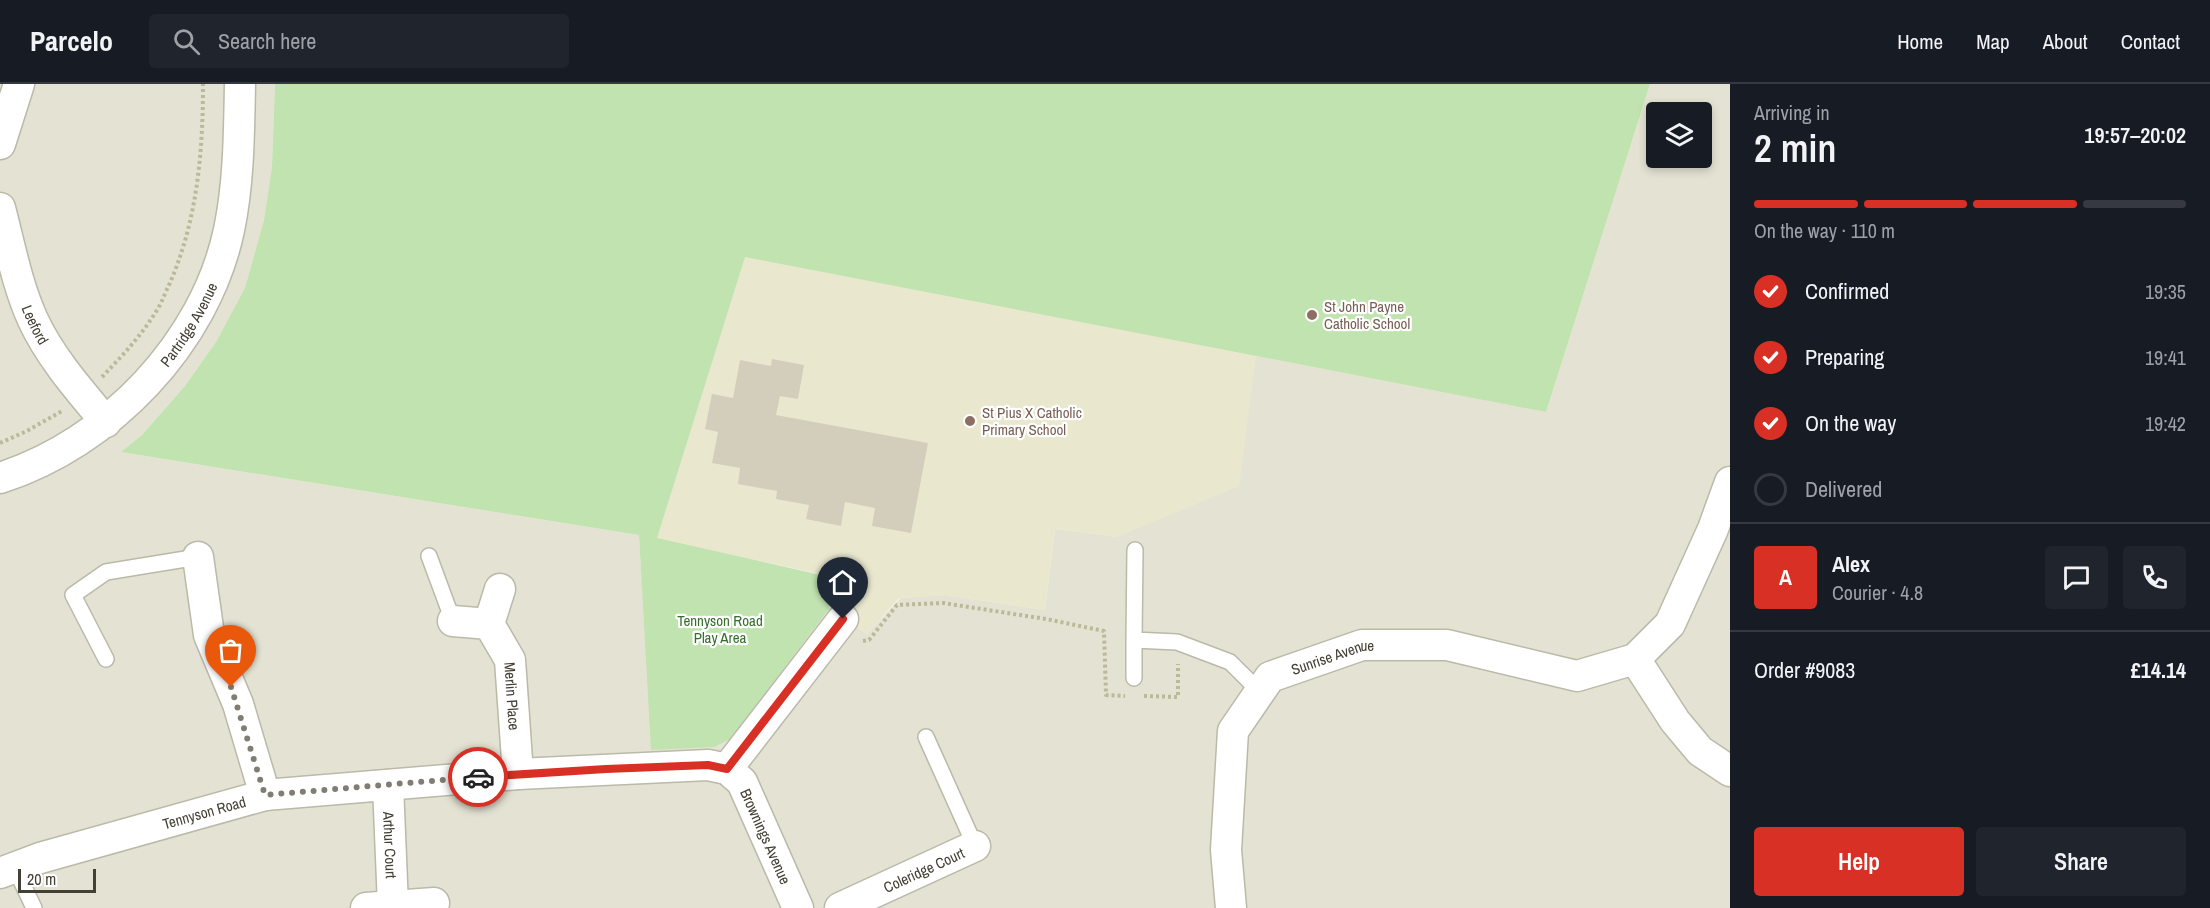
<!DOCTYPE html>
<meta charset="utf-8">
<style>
:root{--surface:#171b24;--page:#20242c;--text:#f1f3f6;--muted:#9ea1a6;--line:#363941;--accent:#d93025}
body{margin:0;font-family:"Archivo Narrow",sans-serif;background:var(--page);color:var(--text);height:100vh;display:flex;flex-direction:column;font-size:22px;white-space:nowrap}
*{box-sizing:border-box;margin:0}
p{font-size:20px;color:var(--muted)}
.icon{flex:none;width:33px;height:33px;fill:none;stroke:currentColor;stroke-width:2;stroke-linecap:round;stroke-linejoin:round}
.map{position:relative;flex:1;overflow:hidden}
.sheet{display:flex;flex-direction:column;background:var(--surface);width:480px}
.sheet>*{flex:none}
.fabs{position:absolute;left:1646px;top:18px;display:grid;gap:12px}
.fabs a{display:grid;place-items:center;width:66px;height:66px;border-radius:6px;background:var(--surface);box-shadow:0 3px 9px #0003;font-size:30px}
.scale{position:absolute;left:18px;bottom:15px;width:78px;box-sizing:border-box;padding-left:6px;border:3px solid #434035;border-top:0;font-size:16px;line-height:21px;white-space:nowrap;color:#434035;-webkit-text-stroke:4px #fff;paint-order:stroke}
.pin{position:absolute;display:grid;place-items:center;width:51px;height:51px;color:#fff;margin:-62px -26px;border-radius:50% 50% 50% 0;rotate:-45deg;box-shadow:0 0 6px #0007}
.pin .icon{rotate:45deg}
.courier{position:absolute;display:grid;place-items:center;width:60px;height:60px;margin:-30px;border:4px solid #d93025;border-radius:50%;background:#fff;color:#222;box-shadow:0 2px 8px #0007}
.head em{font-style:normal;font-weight:600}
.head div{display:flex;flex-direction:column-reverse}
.head{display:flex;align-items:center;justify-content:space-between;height:102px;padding:0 24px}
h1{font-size:39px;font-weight:600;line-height:45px}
.bar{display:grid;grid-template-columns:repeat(4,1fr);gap:9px 6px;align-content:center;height:72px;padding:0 24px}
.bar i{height:8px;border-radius:4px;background:var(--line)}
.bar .active{background:var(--accent)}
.bar p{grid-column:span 4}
.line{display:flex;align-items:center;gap:15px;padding:0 24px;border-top:2px solid var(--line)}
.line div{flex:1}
.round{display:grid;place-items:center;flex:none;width:63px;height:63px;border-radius:6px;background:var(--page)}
ol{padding:0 24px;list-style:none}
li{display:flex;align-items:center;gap:18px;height:66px}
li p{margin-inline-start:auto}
li .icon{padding:6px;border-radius:50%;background:var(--accent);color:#fff;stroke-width:4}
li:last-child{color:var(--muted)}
li i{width:33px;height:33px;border:3px solid var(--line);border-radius:50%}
.button{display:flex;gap:12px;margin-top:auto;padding:12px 24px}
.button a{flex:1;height:69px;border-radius:6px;background:var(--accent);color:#fff;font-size:24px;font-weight:600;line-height:69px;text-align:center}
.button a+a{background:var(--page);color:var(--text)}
header{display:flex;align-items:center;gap:36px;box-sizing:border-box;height:84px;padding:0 30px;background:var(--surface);border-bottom:2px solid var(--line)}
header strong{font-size:28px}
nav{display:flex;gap:33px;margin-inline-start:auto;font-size:21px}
.search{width:420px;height:54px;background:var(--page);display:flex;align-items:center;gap:15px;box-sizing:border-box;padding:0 21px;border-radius:6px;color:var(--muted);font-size:22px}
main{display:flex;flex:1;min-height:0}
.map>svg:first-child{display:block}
.residential{fill:#e4e3d3;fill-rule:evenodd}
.education{fill:#e9e8cf}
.green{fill:#c0e3b0}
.building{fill:#d2cebb}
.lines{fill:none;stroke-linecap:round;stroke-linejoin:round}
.service-casing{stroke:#bbb9a8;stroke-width:18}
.minor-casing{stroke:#bbb9a8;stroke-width:33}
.path{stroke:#bcb89a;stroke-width:4;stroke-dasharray:3 3;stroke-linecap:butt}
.service{stroke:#fff;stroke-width:15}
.minor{stroke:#fff;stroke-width:30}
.done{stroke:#807e73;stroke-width:6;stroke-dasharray:0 10.8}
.route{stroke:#d93025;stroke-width:8}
.education-dot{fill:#8d6e63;stroke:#fff;stroke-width:2}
.labels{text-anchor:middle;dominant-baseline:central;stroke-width:4.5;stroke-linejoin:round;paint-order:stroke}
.education-label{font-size:15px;fill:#785e54;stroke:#fff;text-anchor:start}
.street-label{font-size:15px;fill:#434035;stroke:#fff}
.park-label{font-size:15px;fill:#366f2d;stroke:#fff}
</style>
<header>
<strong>Parcelo</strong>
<div class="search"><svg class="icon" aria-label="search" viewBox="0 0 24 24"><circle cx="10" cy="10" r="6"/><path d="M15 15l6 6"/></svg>Search here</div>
<nav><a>Home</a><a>Map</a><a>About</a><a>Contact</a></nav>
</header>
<main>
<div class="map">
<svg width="1730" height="824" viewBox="0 0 1730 824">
<rect width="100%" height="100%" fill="#f1f0e5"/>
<path class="residential" d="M0,0h275l-3,83 -8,53 -19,68 -29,54 -31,44 -43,49 -21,17 518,83 13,215 78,-11 99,-130 38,25 34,-36 45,-3 99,15 10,-81 62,8 139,-182 290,57 104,-328h80v824h-1730zM1656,28h45v46h-45z"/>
<path class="education" d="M275,0l1271,328 -290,-56 -17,130 -122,51 -62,-8 -10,81 -99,-15 -45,3 -3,1 -31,35 -38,-25 1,-33 -191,-41 -518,-83 21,-17 43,-49 31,-44 29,-54 19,-68 8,-53z"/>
<path class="green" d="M275,0h1375l-104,328 -801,-155 -88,281 173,39 -1,32 -99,130 -16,8 -63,3 -12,-215 -518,-83 21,-17 43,-49 31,-44 29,-54 19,-68 8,-53z"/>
<path class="building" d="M772,275l32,6 -6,34 -18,-3 -4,19 152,28 -17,90 -39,-7 3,-18 -30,-6 -4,24 -35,-7 3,-14 -33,-6 1,-8 -39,-7 2,-16 -28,-5 6,-31 -13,-3 7,-35 21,4 7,-38 31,6z"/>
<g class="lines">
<g class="service-casing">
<path id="service" d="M1135,466l-1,90 43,2 53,20 30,30
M429,472l24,65
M1134,556v38
M106,575l-33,-64 33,-23 92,-15
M926,653l49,109
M15,784l19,40"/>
</g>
<g class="minor-casing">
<g id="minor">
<path d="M0,60l19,-60"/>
<path id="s1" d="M0,124c10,38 17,77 33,112 17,37 47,71 73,102"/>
<path id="s2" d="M0,394c109,-35 205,-135 229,-248 10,-48 10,-97 11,-146"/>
<path d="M198,473l11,78 29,69 27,91"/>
<path id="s3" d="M453,537l36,3 21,36 8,114"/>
<path d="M489,540l11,-35"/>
<path d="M1635,575l40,62 25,30 30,20"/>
<path d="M727,685l116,-150"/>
<path id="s4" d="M388,701l5,121 41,-3"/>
<path id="s5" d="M0,789l40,-15 225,-63 253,-21 190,-9 19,4 15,13 56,126"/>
<path d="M366,824l27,-2"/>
<path id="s6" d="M840,824l135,-62"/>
<path id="s7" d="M1231,824l-5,-58 7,-119 37,-54 92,-32h85l130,31 58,-17 35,-35 43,-95 17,-47"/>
</g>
</g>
<path class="path" d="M102,293c20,-21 40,-42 55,-67 5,-8 8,-17 12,-25 28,-63 34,-132 34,-201
M0,359l27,-12 35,-20
M863,557l6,-1 28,-35 46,-2 103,16 58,12 2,64 19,1
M1144,612l34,1v-33"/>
<use href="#service" class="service"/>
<use href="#minor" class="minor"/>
</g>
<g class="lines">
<path class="done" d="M231,603l34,108 213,-18"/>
<path class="route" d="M478,693l128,-8 102,-4 19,4 116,-150"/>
</g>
<g class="education-dot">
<circle cx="1312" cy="231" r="6"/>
<circle cx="970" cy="337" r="6"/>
</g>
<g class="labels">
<g class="education-label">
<text x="1324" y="222">St John Payne<tspan x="1324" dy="17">Catholic School</tspan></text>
<text x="982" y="328">St Pius X Catholic<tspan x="982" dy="17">Primary School</tspan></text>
</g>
<g class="street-label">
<text stroke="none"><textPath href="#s1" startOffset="122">Leeford</textPath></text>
<text stroke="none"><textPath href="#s2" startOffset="249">Partridge Avenue</textPath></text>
<text stroke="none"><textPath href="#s7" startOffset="309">Sunrise Avenue</textPath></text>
<text stroke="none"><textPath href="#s3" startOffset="114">Merlin Place</textPath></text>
<text stroke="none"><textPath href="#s5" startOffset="213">Tennyson Road</textPath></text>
<text stroke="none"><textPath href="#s5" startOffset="819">Brownings Avenue</textPath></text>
<text stroke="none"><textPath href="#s4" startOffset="60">Arthur Court</textPath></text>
<text stroke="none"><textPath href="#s6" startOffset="92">Coleridge Court</textPath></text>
</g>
<g class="park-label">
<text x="720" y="536">Tennyson Road<tspan x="720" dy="17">Play Area</tspan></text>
</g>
</g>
</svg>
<div class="fabs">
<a><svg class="icon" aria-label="layers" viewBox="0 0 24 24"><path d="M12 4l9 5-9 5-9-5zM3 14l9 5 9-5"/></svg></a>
</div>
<div class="scale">20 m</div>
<div class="pin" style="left:231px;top:603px;background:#ea580c"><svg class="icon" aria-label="bag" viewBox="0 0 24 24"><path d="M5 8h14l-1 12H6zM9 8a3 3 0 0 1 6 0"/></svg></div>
<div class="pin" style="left:843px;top:535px;background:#1f2937"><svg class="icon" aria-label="home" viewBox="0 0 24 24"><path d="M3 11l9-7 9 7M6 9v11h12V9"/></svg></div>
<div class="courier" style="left:478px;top:693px"><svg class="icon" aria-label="car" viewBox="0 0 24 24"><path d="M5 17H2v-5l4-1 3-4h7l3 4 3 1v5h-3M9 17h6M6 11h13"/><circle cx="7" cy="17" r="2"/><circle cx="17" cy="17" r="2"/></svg></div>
</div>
<section class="sheet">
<div class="head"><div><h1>2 min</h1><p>Arriving in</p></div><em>19:57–20:02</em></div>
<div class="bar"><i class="active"></i><i class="active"></i><i class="active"></i><i></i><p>On the way · 110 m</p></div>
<ol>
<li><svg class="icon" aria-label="check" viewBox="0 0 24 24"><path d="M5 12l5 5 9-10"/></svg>Confirmed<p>19:35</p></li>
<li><svg class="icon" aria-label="check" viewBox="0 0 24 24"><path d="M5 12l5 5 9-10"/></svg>Preparing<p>19:41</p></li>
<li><svg class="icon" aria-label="check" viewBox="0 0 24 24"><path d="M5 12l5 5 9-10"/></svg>On the way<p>19:42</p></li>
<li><i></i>Delivered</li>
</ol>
<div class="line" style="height:108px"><b class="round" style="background:var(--accent);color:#fff">A</b><div><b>Alex</b><p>Courier · 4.8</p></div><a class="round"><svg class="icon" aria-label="chat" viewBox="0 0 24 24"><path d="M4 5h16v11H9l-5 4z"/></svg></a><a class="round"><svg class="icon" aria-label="phone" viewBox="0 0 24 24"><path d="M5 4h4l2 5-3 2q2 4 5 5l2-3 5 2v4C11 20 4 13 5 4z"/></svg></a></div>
<div class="line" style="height:78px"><div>Order #9083</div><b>£14.14</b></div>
<div class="button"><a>Help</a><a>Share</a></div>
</section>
</main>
